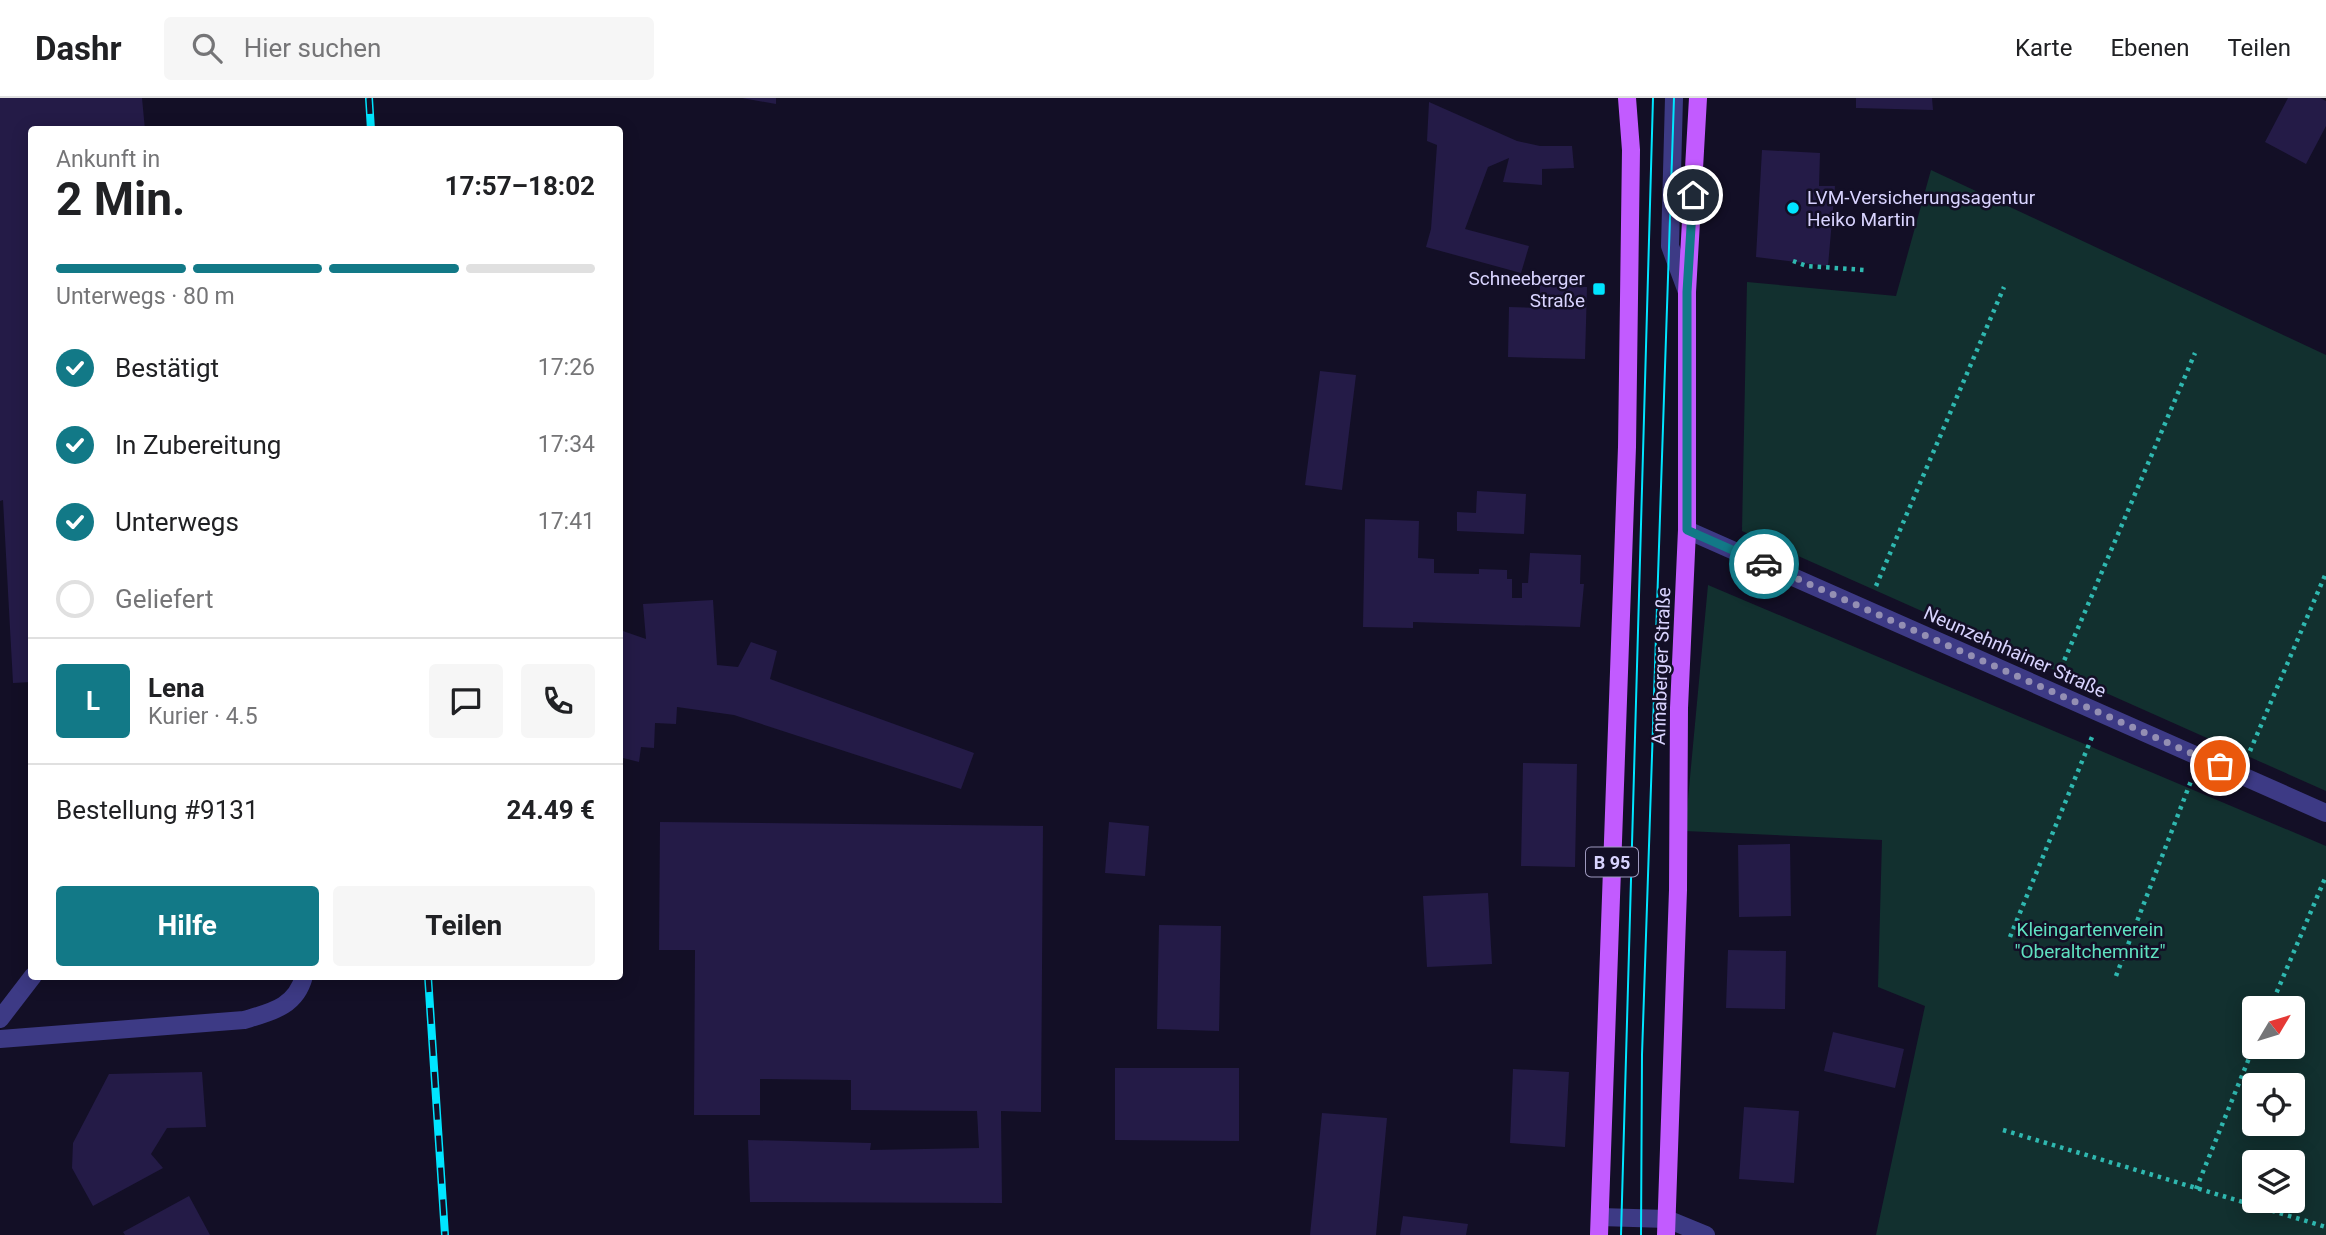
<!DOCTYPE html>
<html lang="de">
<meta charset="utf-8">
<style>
:root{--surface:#fff;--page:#f6f6f6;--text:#202124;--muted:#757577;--line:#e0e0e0;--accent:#127987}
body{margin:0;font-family:Roboto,sans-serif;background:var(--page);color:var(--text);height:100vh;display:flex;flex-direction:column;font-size:26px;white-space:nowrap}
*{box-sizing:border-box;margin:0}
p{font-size:23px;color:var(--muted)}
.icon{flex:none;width:38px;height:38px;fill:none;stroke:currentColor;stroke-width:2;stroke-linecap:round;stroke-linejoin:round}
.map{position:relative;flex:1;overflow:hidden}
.drawer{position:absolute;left:28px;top:28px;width:595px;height:854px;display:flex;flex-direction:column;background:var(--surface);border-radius:7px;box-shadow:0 4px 18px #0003}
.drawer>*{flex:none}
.needle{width:46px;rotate:52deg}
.fabs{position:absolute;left:2242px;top:898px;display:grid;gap:14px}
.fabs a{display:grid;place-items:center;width:63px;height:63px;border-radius:7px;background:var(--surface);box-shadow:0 4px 18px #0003;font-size:35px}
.pin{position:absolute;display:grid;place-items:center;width:60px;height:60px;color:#fff;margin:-30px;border:4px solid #fff;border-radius:50%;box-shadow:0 2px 7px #0007}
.courier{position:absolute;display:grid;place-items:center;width:70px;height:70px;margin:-35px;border:5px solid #127987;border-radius:50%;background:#fff;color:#222;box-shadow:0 2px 9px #0007}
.headline em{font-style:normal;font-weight:700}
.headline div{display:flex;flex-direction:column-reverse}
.headline{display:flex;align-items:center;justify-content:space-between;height:119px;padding:0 28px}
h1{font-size:46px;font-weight:700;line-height:52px}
.bar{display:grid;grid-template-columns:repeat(4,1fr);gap:10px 7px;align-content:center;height:84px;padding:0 28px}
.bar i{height:9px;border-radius:5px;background:var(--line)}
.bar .selected{background:var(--accent)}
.bar p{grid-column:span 4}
.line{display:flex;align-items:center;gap:18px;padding:0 28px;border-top:2px solid var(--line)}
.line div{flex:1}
.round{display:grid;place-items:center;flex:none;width:74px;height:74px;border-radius:7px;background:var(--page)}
ol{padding:0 28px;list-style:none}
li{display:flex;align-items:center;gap:21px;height:77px}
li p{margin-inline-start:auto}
li .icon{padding:7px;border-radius:50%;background:var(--accent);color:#fff;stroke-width:4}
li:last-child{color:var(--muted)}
li i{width:38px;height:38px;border:4px solid var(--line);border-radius:50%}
.button{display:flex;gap:14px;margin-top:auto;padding:14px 28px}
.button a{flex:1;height:80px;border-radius:7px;background:var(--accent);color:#fff;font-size:28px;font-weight:700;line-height:80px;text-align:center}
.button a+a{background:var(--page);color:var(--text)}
header{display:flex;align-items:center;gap:42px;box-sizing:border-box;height:98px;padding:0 35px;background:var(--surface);border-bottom:2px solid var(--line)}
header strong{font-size:33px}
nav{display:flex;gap:38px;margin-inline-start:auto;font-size:24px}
.search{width:490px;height:63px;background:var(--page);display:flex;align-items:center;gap:18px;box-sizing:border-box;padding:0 24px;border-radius:7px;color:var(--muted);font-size:26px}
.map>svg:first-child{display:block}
.green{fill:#12302f;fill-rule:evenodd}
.building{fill:#241b47}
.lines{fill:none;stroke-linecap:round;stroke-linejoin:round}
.path{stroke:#2fb8b0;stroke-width:4.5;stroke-dasharray:3.5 5;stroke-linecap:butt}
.minor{stroke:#3d3a85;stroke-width:18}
.major{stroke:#c25bff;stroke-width:18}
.tram{stroke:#00e5ff;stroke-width:2}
.rail-casing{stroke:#00e5ff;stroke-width:8}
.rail{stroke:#130f26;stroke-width:5;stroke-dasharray:16;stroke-linecap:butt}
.done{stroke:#948fb3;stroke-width:7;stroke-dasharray:0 12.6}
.route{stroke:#127987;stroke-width:9}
.poi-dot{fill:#00e5ff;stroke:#130f26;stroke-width:2.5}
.labels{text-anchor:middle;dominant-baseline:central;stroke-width:5;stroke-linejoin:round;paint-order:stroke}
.shield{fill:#130f26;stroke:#9e99be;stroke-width:2}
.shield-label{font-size:18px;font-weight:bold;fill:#d9d4ff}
.poi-label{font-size:19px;fill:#d9d4ff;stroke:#130f26;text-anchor:start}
.street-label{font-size:19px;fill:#d9d4ff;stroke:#130f26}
.park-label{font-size:19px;fill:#5fe0c0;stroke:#130f26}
</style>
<header>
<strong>Dashr</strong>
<div class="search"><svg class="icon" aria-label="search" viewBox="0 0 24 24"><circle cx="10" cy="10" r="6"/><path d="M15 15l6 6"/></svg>Hier suchen</div>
<nav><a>Karte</a><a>Ebenen</a><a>Teilen</a></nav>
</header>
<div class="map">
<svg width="2326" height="1137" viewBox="0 0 2326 1137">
<rect width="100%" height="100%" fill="#130f26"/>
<path class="green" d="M1931,72l395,185v436l-584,-260 5,-249 149,14z
M1708,487l618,261v389h-450l49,-229 -47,-19 4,-147 -197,-9zM2254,910h38v38h-38zM2254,987h38v39h-38zM2254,1064h38v38h-38z"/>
<path class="building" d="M0,0h142l3,32h-113v552l-19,1 -10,-183 -3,1z
M742,0h34v6z
M1856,0h76l1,12 -77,-2z
M2288,0h32l6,3v25l-20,38 -41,-22z
M1429,4l88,39 23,5h32l2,22 -32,1v16l-39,-3 6,-24 -21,9 -23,62 64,17 -8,27 -95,-26 5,-18 6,-84 -10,-4z
M1762,52l58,3 -1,33h16l-7,80 -72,-9z
M1540,187l47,2 -2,72 -77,-2 1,-50 31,1z
M1320,273l36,4 -14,115 -37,-5z
M1477,393l49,3 -2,40 -67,-3v-19l19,1z
M1365,421l54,2 -1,37 16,1v14l45,1v-5l28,1v9h5v19h10v-15h6l2,-30 51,2 -1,29h4l-4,43 -167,-5v6l-50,-1z
M713,502l4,65 21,2 13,-25 26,9 -7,28 204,74 -13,36 -227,-74 -57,-8 -1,17 -21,-1 -1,25 -13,-1 -2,15 -16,-4 -3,-128 26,9 -3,-35z
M1523,665l54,1 -2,103 -54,-1z
M660,724l383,4 -2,286 -40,-1 1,92 -252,-1 -2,-62 123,3 -1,7 109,-2 -2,-37 -126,-1v-30l-91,-1v36h-66l1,-165h-36z
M1109,724l40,4 -4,50 -40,-3z
M1790,746l1,72 -52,1 -1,-72z
M1488,795l4,71 -65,3 -4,-71z
M1159,827l62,1 -2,105 -62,-2z
M1728,852l58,1 -1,58 -59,-1z
M1833,934l71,17 -9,39 -71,-17z
M1115,970h124v73l-124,-1z
M1513,971l56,3 -4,75 -55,-4z
M202,974l4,55 -39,1 -16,26 12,14 -70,38 -21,-38 1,-25 36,-69z
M1744,1009l55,4 -5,72 -55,-4z
M1322,1015l65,5 -11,117h-66z
M189,1098l21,39h-85l-2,-3z
M1403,1118l65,8 -2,11h-66z"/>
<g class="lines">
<path class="path" d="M1793,163l14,5 58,4
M1876,488l128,-299
M2061,570l134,-315
M2250,653l76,-178
M2010,839l82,-200
M2116,878l75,-195
M2270,910l56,-132
M2003,1032l323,97
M2196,1091l58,-143"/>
<path class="minor" d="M1674,0l-4,148 17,46
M1687,432l639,283
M0,921l33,-43
M0,941l244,-19c27,-8 52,-13 60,-44
M1600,1119l67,2 39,16"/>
<path class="major" d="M1599,1137l28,-788 4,-297 -4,-52
M1666,1137l12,-345 1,-182 8,-178v-238l11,-194"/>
<path class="tram" d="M1621,1137l32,-1137
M1641,1137l1,-180 32,-957"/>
<g class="rail-casing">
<path id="rail" d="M369,0l2,32
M428,878l17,259"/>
</g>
<use href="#rail" class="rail"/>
</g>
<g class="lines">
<path class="done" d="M1764,466l456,202"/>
<path class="route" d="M1693,97l-6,97v238l77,34"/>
</g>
<g class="poi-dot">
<circle cx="1793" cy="110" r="7"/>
<rect x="1592" y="184" width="14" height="14" rx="3.5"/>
</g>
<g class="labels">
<rect class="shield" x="1586" y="749.5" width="52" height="29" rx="5"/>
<g class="shield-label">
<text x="1612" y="764">B 95</text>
</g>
<g class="poi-label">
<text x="1807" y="99">LVM-Versicherungsagentur<tspan x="1807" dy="22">Heiko Martin</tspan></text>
<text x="1585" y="180" text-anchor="end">Schneeberger<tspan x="1585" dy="22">Straße</tspan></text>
</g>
<g class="street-label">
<text transform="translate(2015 554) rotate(24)">Neunzehnhainer Straße</text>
<text transform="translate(1661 568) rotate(-88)">Annaberger Straße</text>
</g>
<g class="park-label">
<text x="2090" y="831">Kleingartenverein<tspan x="2090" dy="22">"Oberaltchemnitz"</tspan></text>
</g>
</g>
</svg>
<div class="fabs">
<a><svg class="needle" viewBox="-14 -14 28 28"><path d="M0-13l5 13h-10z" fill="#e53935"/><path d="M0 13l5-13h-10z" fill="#757577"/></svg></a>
<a><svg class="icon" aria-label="locate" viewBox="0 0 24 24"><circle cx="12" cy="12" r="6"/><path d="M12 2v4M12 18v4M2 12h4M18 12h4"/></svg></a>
<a><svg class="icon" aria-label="layers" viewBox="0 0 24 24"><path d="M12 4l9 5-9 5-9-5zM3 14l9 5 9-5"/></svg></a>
</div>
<div class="pin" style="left:2220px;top:668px;background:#ea580c"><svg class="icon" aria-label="bag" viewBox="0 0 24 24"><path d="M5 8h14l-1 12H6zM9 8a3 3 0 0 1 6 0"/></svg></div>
<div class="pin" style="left:1693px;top:97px;background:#1f2937"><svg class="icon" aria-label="home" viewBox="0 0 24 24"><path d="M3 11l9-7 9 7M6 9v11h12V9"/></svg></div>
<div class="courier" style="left:1764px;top:466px"><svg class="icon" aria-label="car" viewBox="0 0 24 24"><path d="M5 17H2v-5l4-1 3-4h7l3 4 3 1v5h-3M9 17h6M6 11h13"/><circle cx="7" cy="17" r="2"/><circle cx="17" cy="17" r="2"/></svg></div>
<section class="drawer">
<div class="headline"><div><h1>2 Min.</h1><p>Ankunft in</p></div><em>17:57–18:02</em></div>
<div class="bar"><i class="selected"></i><i class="selected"></i><i class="selected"></i><i></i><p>Unterwegs · 80 m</p></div>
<ol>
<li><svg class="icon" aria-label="check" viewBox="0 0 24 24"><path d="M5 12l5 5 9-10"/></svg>Bestätigt<p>17:26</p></li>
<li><svg class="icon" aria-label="check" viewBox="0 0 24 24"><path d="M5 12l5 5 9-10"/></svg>In Zubereitung<p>17:34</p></li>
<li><svg class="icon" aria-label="check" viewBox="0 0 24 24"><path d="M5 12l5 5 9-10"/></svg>Unterwegs<p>17:41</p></li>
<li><i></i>Geliefert</li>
</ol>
<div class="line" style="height:126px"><b class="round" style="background:var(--accent);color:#fff">L</b><div><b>Lena</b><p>Kurier · 4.5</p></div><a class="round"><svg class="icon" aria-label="chat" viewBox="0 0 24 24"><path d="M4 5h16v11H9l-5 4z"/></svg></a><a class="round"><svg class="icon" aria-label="phone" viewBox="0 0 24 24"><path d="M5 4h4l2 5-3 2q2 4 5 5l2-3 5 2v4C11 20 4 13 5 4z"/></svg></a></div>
<div class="line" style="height:91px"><div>Bestellung #9131</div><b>24.49 €</b></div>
<div class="button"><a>Hilfe</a><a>Teilen</a></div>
</section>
</div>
